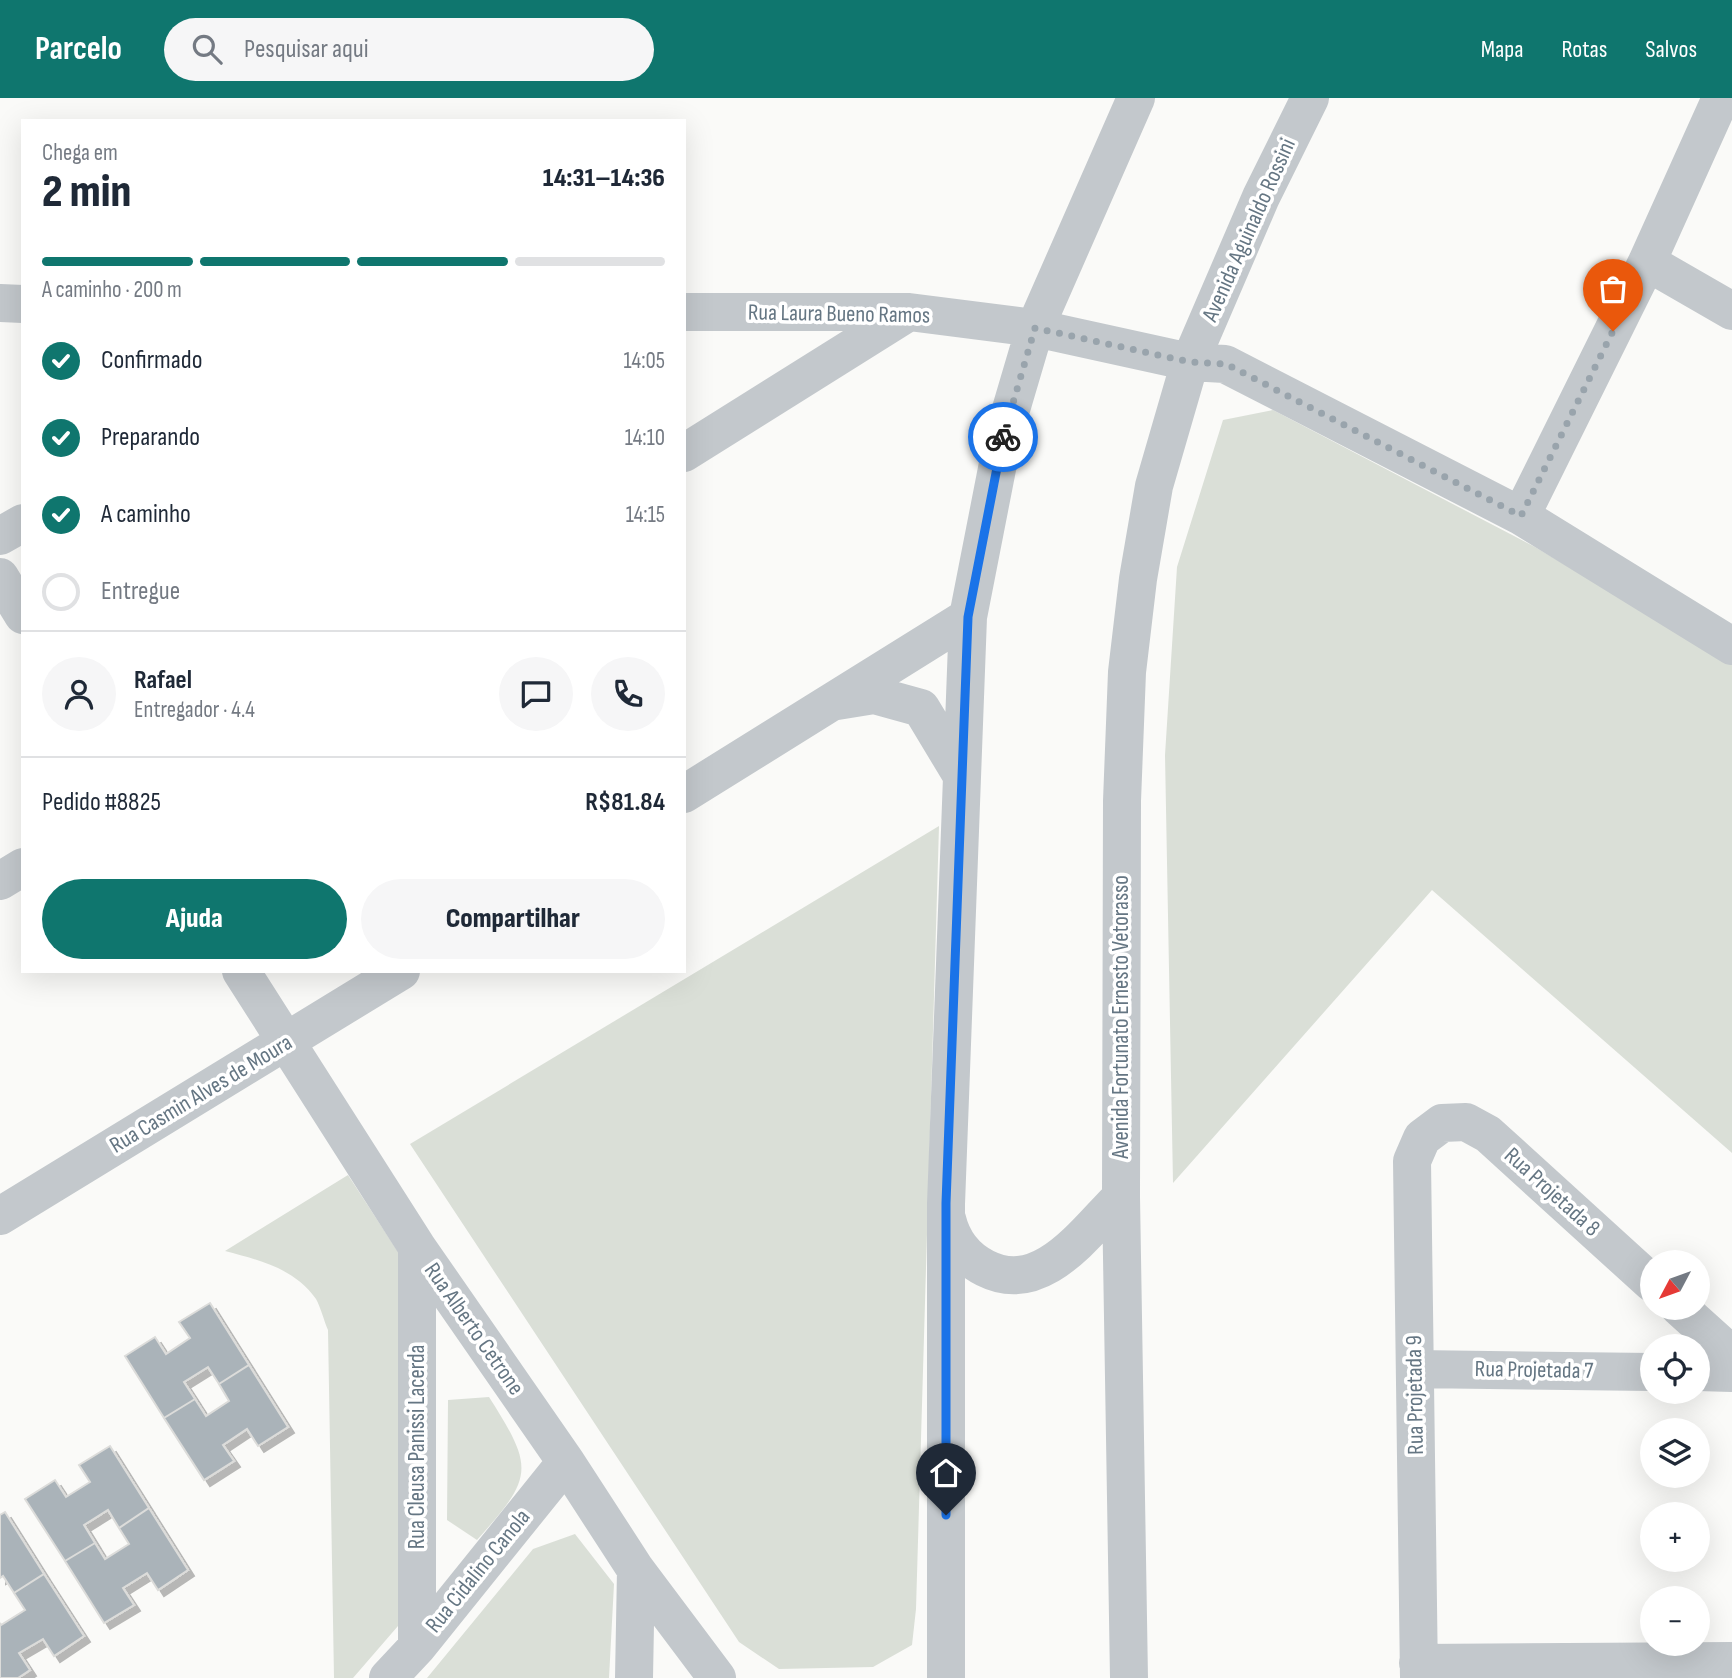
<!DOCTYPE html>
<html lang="pt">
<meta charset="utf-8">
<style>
:root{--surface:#fff;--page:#f6f6f7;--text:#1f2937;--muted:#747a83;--line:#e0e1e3;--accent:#0f766e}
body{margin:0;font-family:"Sofia Sans Condensed",sans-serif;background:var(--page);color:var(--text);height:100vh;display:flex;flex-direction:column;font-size:26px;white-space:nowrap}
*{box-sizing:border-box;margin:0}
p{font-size:23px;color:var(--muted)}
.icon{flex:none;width:38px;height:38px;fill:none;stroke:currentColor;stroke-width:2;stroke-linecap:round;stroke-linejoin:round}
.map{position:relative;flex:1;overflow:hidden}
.sheet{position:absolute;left:21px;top:21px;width:665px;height:854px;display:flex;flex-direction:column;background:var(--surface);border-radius:0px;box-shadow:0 7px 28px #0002}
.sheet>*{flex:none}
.needle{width:46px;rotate:229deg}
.fabs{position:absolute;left:1640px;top:1152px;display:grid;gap:14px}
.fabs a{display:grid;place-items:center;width:70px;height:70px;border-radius:50%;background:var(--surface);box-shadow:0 7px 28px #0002;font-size:35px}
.pin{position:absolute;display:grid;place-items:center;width:60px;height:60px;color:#fff;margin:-72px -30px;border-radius:50% 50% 50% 0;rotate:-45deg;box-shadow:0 0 7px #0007}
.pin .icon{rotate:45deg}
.courier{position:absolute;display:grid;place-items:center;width:70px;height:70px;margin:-35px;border:5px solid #1a73e8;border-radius:50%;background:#fff;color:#222;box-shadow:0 2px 9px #0007}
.headline em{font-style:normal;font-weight:800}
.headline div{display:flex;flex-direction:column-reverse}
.headline{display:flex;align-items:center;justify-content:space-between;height:119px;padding:0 21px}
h1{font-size:46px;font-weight:800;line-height:52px}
.bar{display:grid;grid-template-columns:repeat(4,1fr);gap:10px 7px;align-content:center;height:84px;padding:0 21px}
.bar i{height:9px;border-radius:5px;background:var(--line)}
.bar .selected{background:var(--accent)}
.bar p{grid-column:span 4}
.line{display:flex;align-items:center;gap:18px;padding:0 21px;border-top:2px solid var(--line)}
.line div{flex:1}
.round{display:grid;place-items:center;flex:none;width:74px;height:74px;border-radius:37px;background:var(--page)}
ol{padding:0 21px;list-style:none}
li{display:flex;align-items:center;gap:21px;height:77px}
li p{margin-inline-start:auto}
li .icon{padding:7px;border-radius:50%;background:var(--accent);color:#fff;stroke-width:4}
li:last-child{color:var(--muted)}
li i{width:38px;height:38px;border:4px solid var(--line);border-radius:50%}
.primary-button{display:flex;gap:14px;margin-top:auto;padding:14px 21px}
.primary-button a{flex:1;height:80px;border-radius:42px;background:var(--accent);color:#fff;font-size:28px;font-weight:800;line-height:80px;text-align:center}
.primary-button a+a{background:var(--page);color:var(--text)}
header{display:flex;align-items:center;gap:42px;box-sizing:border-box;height:98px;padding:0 35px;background:var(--accent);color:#fff}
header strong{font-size:33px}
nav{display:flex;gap:38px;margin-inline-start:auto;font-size:24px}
.search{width:490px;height:63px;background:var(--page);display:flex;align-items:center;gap:18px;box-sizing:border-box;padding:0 24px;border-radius:38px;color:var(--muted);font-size:26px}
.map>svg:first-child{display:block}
.green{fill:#dadfd7}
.building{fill:#aab3b9;stroke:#dcdcda;stroke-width:2;filter:url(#shadow)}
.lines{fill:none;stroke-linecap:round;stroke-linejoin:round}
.minor{stroke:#c3c8cc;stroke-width:38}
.done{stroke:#99a4ac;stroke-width:7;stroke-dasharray:0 12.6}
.route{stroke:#1a73e8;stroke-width:9}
.labels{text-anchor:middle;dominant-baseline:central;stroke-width:7;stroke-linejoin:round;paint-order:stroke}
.street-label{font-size:23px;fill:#657683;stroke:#fff}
</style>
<header>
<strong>Parcelo</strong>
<div class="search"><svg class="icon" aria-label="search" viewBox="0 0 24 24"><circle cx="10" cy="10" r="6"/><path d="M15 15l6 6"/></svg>Pesquisar aqui</div>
<nav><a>Mapa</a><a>Rotas</a><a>Salvos</a></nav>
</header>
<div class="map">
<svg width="1732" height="1580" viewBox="0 0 1732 1580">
<defs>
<filter id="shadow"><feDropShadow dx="6" dy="6" stdDeviation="0" flood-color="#0004"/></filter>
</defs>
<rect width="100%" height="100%" fill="#fafaf8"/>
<path class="green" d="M1273,312l262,137 197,117v489l-300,-263 -259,293 -8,-428 12,-188 46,-147z
M939,728l-23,783 -4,36 -39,22 -94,2 -40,-27 -329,-498z
M348,1077l54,83 -4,368 -45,52h-19l-6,-348c-4,-9 -7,-22 -12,-31 -22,-31 -57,-39 -91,-48z
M489,1299c46,72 44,80 -12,143l-30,-20 1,-120z
M575,1436l39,50 -5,94h-182l106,-129z"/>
<path class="building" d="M210,1205l39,62 -30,19 -11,-17 -24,15 11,17 -31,19 -39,-62 30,-19 11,17 24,-16 -11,-16z
M249,1267l39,62 -30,19 -11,-17 -24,16 11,16 -30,19 -40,-62 31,-19 11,17 23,-15 -10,-17z
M110,1348l39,62 -30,20 -11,-18 -24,15 11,18 -30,18 -40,-62 30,-19 11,17 24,-15 -11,-17z
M149,1410l39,62 -30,20 -11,-17 -24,15 11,17 -30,18 -39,-62 30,-18 10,16 24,-15 -10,-16z
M5,1414l39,62 -30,19 -11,-17 -3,2v-63z
M44,1476l40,62 -30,20 -11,-17 -24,14 11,17 -12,8h-18v-55l1,2 24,-15 -11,-17z"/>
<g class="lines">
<path class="minor" d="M1647,164l85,49
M0,205l23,1
M684,214h225l126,16 155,34 35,2 296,152 211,130
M684,355l225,-141
M1521,418l126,-254 74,-164
M0,438l23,-13
M0,479l23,38
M837,603l37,-6 47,13 41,68
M684,696l284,-177
M0,783l23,-14
M241,873l176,276 149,215 70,108 81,108
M0,1118l401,-245
M947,1121c5,21 18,39 38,49 57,29 100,-36 136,-71
M1679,1209l53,48
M1415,1271l237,3
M1698,1274l34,1
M417,1549v-400
M1418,1565l314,-2
M388,1580l29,-31 149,-185
M634,1580l2,-108
M946,1580v-474l22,-587 36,-184 31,-105 101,-230
M1129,1580l-8,-481 1,-396 5,-129 11,-93 16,-93 36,-124 71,-165 49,-99
M1419,1580l-7,-517 10,-23 20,-15 24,-1 22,12 164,149"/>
</g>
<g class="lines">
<path class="done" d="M1003,339l32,-109 155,34 36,2 295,152 92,-185"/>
<path class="route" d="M946,1417v-312l22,-586 35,-180"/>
</g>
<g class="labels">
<g class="street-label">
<text transform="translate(1249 132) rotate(-66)">Avenida Aguinaldo Rossini</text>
<text transform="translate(839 216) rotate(1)">Rua Laura Bueno Ramos</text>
<text transform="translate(1121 919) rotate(-90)">Avenida Fortunato Ernesto Vetorasso</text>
<text transform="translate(201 996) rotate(-31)">Rua Casmin Alves de Moura</text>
<text transform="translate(1552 1094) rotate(42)">Rua Projetada 8</text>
<text transform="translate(474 1231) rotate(55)">Rua Alberto Cetrone</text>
<text transform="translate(1534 1272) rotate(1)">Rua Projetada 7</text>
<text transform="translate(1415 1297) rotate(-91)">Rua Projetada 9</text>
<text transform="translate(417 1349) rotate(-90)">Rua Cleusa Panissi Lacerda</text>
<text transform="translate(478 1473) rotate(-51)">Rua Cidalino Canola</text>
</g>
</g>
</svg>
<div class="fabs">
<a><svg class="needle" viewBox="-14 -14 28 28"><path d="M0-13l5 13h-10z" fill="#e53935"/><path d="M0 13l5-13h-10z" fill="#747a83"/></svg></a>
<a><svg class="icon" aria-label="locate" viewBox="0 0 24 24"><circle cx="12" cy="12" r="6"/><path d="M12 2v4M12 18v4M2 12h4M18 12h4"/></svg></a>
<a><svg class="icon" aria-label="layers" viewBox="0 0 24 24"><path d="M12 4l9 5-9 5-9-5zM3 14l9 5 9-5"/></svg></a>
<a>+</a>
<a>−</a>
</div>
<div class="pin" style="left:1613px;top:233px;background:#ea580c"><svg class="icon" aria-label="bag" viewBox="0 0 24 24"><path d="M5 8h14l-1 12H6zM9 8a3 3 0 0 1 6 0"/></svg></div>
<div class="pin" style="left:946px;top:1417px;background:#1f2937"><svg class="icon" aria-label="home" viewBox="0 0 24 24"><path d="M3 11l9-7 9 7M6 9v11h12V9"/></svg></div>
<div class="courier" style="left:1003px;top:339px"><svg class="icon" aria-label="bike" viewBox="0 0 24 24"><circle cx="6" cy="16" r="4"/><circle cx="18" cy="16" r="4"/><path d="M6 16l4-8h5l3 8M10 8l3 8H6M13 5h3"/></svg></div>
<section class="sheet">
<div class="headline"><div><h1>2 min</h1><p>Chega em</p></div><em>14:31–14:36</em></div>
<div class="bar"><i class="selected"></i><i class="selected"></i><i class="selected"></i><i></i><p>A caminho · 200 m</p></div>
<ol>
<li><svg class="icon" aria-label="check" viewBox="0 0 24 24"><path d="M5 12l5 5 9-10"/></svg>Confirmado<p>14:05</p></li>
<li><svg class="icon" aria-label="check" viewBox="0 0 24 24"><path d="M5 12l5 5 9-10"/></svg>Preparando<p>14:10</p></li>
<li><svg class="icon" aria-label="check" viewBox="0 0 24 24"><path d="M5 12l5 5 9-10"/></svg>A caminho<p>14:15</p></li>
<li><i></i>Entregue</li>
</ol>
<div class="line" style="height:126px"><a class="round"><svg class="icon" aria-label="person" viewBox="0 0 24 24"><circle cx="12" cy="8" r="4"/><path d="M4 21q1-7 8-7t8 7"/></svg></a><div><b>Rafael</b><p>Entregador · 4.4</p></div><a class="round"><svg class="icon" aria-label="chat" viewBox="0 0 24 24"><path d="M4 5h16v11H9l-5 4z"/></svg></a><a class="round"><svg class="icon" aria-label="phone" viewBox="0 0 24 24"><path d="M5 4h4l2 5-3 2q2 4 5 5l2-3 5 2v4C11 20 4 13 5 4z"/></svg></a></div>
<div class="line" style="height:91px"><div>Pedido #8825</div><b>R$81.84</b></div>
<div class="primary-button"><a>Ajuda</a><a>Compartilhar</a></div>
</section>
</div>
